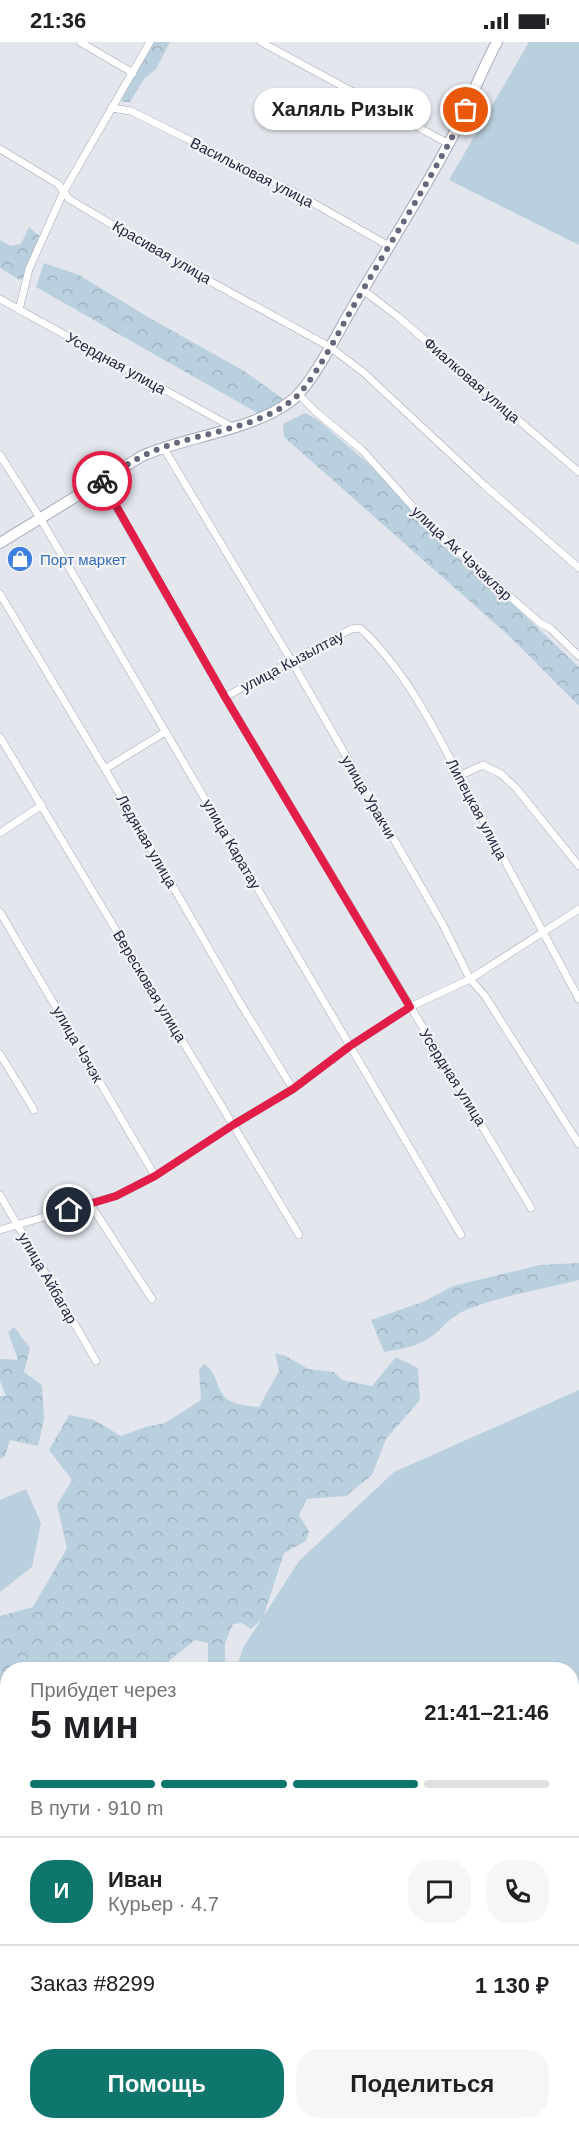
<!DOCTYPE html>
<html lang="ru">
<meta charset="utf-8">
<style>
:root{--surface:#fff;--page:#f6f6f6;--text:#202124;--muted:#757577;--line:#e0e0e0;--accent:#0f766e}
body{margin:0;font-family:Helvetica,sans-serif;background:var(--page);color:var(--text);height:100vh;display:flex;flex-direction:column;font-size:22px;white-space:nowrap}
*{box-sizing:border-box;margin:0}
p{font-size:20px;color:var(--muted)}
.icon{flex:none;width:33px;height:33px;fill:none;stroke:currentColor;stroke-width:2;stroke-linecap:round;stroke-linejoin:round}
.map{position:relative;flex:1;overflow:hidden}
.sheet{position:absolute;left:0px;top:1620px;width:579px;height:468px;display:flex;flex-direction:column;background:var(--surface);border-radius:24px 24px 0 0;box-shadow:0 2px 4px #0004}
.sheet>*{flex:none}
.pin{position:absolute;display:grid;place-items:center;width:51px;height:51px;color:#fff;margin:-26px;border:3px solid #fff;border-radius:50%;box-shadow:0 2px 6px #0007}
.courier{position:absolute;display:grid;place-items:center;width:60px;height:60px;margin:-30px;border:4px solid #e11d48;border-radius:50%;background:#fff;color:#222;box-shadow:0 2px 8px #0007}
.bubble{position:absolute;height:42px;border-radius:21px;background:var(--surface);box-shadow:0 2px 4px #0004;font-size:20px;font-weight:700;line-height:42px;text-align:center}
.overview em{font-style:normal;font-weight:700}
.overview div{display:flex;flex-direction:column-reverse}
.overview{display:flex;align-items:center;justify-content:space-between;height:102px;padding:0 30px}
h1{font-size:39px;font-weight:700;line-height:45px}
.bar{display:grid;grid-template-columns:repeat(4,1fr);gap:9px 6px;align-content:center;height:72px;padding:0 30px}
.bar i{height:8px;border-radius:4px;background:var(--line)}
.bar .current{background:var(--accent)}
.bar p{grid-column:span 4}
.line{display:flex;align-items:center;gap:15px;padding:0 30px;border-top:2px solid var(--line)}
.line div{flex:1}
.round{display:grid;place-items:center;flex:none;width:63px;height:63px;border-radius:24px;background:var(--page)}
.action{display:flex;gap:12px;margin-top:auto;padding:12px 30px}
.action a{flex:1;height:69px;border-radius:24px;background:var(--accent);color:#fff;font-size:24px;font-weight:700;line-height:69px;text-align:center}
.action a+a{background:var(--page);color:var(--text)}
.status{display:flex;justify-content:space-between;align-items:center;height:42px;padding:0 30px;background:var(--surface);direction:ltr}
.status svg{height:16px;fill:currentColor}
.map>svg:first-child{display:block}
.grass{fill:#bbd0de}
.forest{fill:url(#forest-crowns)}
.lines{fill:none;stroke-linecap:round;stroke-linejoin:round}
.street-casing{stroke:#a5a8b5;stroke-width:8}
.secondary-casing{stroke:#a4a9bc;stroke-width:12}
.street{stroke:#fff;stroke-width:7}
.secondary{stroke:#fff;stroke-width:10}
.done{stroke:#66697c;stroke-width:6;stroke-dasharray:0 10.8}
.route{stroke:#e11d48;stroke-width:8}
.labels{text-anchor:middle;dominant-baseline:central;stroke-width:4.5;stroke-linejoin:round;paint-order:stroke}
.street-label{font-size:15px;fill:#22253f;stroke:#f3f5f9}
.shop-label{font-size:15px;fill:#366cbe;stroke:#f3f5f9;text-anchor:start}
</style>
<div class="status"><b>21:36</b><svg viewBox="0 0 49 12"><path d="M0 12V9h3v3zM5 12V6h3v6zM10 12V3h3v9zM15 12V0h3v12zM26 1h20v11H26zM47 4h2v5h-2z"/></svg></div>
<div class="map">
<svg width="579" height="2088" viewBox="0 0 579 2088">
<defs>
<pattern id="forest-crowns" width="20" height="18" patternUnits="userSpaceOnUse" patternTransform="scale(1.5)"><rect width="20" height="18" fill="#bbd0de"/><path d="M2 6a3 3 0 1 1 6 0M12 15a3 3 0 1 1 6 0" fill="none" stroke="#a0b2c0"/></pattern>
</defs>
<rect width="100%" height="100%" fill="#e3e6ed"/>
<path class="grass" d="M529,0h50v203l-130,-65z
M579,1348v740h-579v-230l7,-13 1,235h564v-452l-336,-1 7,-21 56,-87 95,-89z
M26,1447l15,34 -9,44 -32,25v-92z"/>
<path class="forest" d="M146,0h24l-14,27 -12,10 -14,23h-6l-7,-4 -1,-4z
M29,185l10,9 -10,44 -11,-1 -18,-11v-28l11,6 10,-2z
M44,221l35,12 69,42 96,54 41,29 -26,14 -223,-127z
M305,371l13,7 69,60 54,64 64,53 74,70v39l-70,-70 -225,-199 -1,-13z
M579,1221v17c-38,10 -77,15 -113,30 -12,5 -21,14 -30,23 -15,13 -33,16 -52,19l-13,-32 54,-19 28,-15 87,-21z
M14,1285l16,21 -6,24 18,13 2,34 -6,27 -28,-6 -5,16 -5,3v-63h6l-6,-15v-22l18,1 -10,-28z
M275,1311l11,3 22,13 26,3 8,8 30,6 24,-29 22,11 2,32 -34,39 -14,36 -26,21 -39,3 -8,16 10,16 -3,10 -22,12 -21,65 -12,11 -9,-6 -9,1 -8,19v26h-17v-26l-13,-3 -36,29 -151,1v182l-8,9v-245l33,-9 34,-59 -10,-43 15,-25 -23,-30 20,-35 25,5 27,16 24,-9 20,-4 36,-23 -2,-30 5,-6c13,7 12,26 23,35 8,6 22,7 32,8l20,-36z"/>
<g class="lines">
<g class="street-casing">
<path id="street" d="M80,0l53,31
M261,0l188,102
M111,66l20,3 161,80 97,55
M0,107l58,35 11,15 106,63 155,85 33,25 121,113 95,83
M363,248l34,26 182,156
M0,257l232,128
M19,268l10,-41 35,-78 86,-149
M298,352l18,18 46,38 69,77 109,96 10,5 29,28
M163,405l128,213 151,263 28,56 15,17 94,148
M0,413l40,63 421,717
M101,438l124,217 306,511
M0,552l105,175 137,237 51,83
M225,655l126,-68 9,-1c50,46 79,111 111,170 36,67 72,134 108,201
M0,695l299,498
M105,727l60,-37
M459,734l24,-11 18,9 15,14 63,78
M0,791l42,-28
M0,870l155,264
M0,1012l34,56
M0,1153l96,166
M90,1162l62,95
M0,1188l116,-34 39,-20 78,-51 60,-36 57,-43 60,-39 60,-28 109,-70"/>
</g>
<g class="secondary-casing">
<path id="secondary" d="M0,501l142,-87c45,-20 109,-25 149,-55 20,-15 46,-67 60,-91 32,-55 67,-109 97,-165 18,-33 31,-70 49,-103"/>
</g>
<use href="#street" class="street"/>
<use href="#secondary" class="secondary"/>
</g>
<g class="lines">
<path class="done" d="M102,439l-1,-1c20,-12 39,-24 60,-32 43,-16 91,-19 129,-46 22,-15 52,-77 67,-102 37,-64 77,-125 109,-190"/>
<path class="route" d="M69,1168l47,-14 39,-20 78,-51 60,-36 57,-43 60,-39 -185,-310 -123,-216"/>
</g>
<defs>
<g id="shop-disc" transform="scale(1.35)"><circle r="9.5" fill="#3f7fe0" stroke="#f3f5f9"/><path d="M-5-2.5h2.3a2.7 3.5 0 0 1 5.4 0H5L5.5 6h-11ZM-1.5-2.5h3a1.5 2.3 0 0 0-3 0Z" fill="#fff"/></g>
</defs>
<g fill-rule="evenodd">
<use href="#shop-disc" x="20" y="517"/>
</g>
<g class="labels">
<g class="street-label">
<text transform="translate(252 130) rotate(27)">Васильковая улица</text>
<text transform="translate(162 210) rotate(30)">Красивая улица</text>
<text transform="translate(116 321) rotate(29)">Усердная улица</text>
<text transform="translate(472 338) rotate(41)">Фиалковая улица</text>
<text transform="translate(462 511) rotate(43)">улица Ак Чэчэклэр</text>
<text transform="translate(292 619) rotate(-28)">улица Кызылтау</text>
<text transform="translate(369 755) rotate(60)">улица Уракчи</text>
<text transform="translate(477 767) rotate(62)">Липецкая улица</text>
<text transform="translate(147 799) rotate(60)">Ледяная улица</text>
<text transform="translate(232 802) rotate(60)">улица Каратау</text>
<text transform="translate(150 944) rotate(59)">Вересковая улица</text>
<text transform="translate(78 1002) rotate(60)">улица Чэчэк</text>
<text transform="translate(453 1035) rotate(58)">Усердная улица</text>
<text transform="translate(48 1236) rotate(60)">улица Айбагар</text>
</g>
<g class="shop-label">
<text x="40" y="517">Порт маркет</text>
</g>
</g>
</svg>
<div class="pin" style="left:466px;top:68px;background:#ea580c"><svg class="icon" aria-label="bag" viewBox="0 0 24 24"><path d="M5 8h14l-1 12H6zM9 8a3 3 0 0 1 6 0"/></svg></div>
<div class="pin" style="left:69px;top:1168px;background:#1f2937"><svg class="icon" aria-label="home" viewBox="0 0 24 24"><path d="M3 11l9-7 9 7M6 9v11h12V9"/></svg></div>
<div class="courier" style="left:102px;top:439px"><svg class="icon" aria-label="bike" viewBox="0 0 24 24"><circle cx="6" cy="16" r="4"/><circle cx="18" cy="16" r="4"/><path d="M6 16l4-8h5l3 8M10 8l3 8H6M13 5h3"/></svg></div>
<div class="bubble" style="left:254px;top:46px;width:177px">Халяль Ризык</div>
<section class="sheet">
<div class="overview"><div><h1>5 мин</h1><p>Прибудет через</p></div><em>21:41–21:46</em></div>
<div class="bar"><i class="current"></i><i class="current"></i><i class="current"></i><i></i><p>В пути · 910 m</p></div>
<div class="line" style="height:108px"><b class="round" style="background:var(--accent);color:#fff">И</b><div><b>Иван</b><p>Курьер · 4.7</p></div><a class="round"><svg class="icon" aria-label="chat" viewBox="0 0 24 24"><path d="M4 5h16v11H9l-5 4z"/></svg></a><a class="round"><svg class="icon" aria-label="phone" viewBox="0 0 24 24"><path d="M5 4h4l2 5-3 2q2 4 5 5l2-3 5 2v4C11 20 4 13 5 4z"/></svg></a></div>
<div class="line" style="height:78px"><div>Заказ #8299</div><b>1 130 ₽</b></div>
<div class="action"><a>Помощь</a><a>Поделиться</a></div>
</section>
</div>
